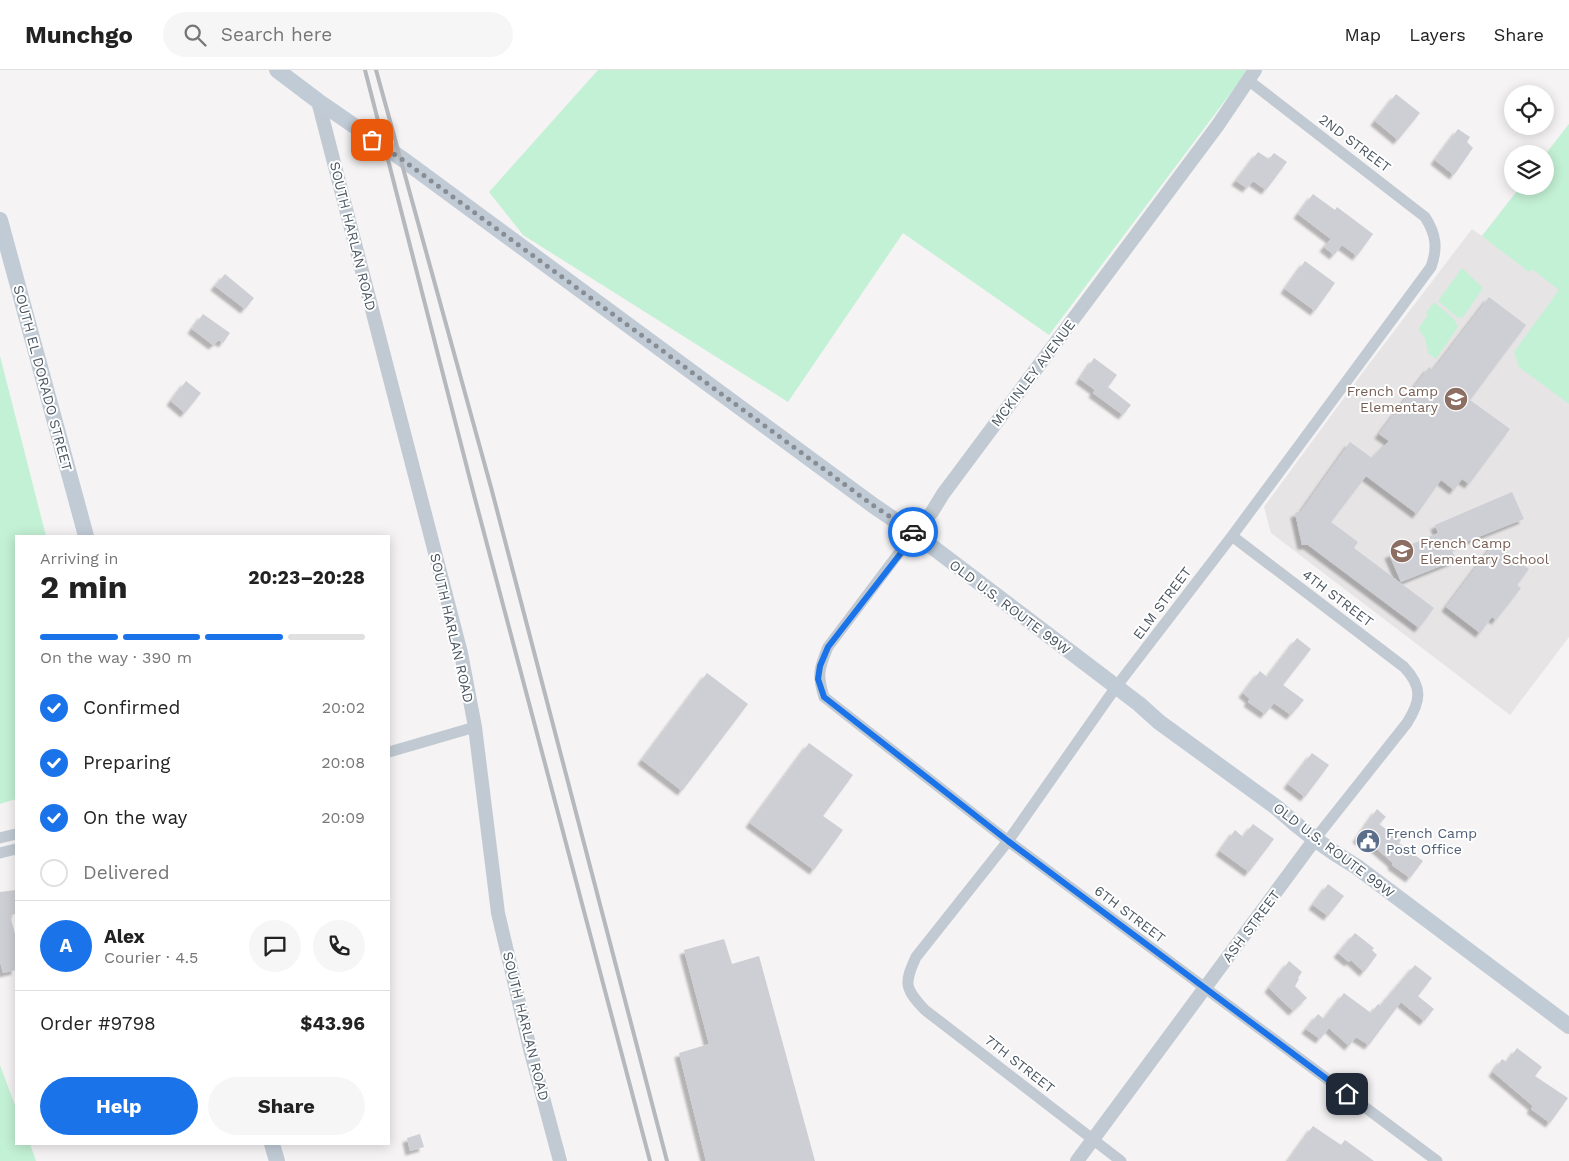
<!DOCTYPE html>
<meta charset="utf-8">
<style>
:root{--surface:#fff;--page:#f6f6f6;--text:#222;--muted:#767676;--line:#e0e0e0;--accent:#1a73e8}
body{margin:0;font-family:"Work Sans",sans-serif;background:var(--page);color:var(--text);height:100vh;display:flex;flex-direction:column;font-size:19px;white-space:nowrap}
*{box-sizing:border-box;margin:0}
p{font-size:16px;color:var(--muted)}
.icon{flex:none;width:28px;height:28px;fill:none;stroke:currentColor;stroke-width:2;stroke-linecap:round;stroke-linejoin:round}
.map{position:relative;flex:1;overflow:hidden}
.drawer{position:absolute;left:15px;top:465px;width:375px;height:610px;display:flex;flex-direction:column;background:var(--surface);border-radius:0px;box-shadow:0 2px 12px #0003}
.drawer>*{flex:none}
.controls{position:absolute;left:1504px;top:15px;display:grid;gap:10px}
.controls a{display:grid;place-items:center;width:50px;height:50px;border-radius:50%;background:var(--surface);box-shadow:0 2px 12px #0003;font-size:25px}
.pin{position:absolute;display:grid;place-items:center;width:42px;height:42px;color:#fff;margin:-21px;border-radius:10px;box-shadow:0 2px 8px #0006}
.courier{position:absolute;display:grid;place-items:center;width:50px;height:50px;margin:-25px;border:4px solid #1a73e8;border-radius:50%;background:#fff;color:#222;box-shadow:0 1px 6px #0007}
.headline em{font-style:normal;font-weight:700}
.headline div{display:flex;flex-direction:column-reverse}
.headline{display:flex;align-items:center;justify-content:space-between;height:85px;padding:0 25px}
h1{font-size:32px;font-weight:700;line-height:38px}
.bar{display:grid;grid-template-columns:repeat(4,1fr);gap:8px 5px;align-content:center;height:60px;padding:0 25px}
.bar i{height:6px;border-radius:4px;background:var(--line)}
.bar .on{background:var(--accent)}
.bar p{grid-column:span 4}
.line{display:flex;align-items:center;gap:12px;padding:0 25px;border-top:1px solid var(--line)}
.line div{flex:1}
.round{display:grid;place-items:center;flex:none;width:52px;height:52px;border-radius:26px;background:var(--page)}
ol{padding:0 25px;list-style:none}
li{display:flex;align-items:center;gap:15px;height:55px}
li p{margin-inline-start:auto}
li .icon{padding:5px;border-radius:50%;background:var(--accent);color:#fff;stroke-width:4}
li:last-child{color:var(--muted)}
li i{width:28px;height:28px;border:2px solid var(--line);border-radius:50%}
.cta{display:flex;gap:10px;margin-top:auto;padding:10px 25px}
.cta a{flex:1;height:58px;border-radius:30px;background:var(--accent);color:#fff;font-size:20px;font-weight:700;line-height:58px;text-align:center}
.cta a+a{background:var(--page);color:var(--text)}
header{display:flex;align-items:center;gap:30px;box-sizing:border-box;height:70px;padding:0 25px;background:var(--surface);border-bottom:1px solid var(--line)}
header strong{font-size:24px}
nav{display:flex;gap:28px;margin-inline-start:auto;font-size:18px}
.search{width:350px;height:45px;background:var(--page);display:flex;align-items:center;gap:12px;box-sizing:border-box;padding:0 18px;border-radius:28px;color:var(--muted);font-size:19px}
.map>svg:first-child{display:block}
.education{fill:#e6e4e5}
.green{fill:#c3f1d5}
.building{fill:#cdcfd5;filter:url(#shadow)}
.lines{fill:none;stroke-linecap:round;stroke-linejoin:round}
.minor{stroke:#c1cad2;stroke-width:11}
.tertiary{stroke:#c1cad2;stroke-width:14}
.secondary{stroke:#c1cbd6;stroke-width:16}
.rail{stroke:#b5b8bd;stroke-width:4}
.done{stroke:#868d94;stroke-width:5;stroke-dasharray:0 9}
.route{stroke:#1a73e8;stroke-width:6}
.labels{text-anchor:middle;dominant-baseline:central;stroke-width:4;stroke-linejoin:round;paint-order:stroke}
.street-label{font-size:14px;fill:#4a5661;stroke:#fff}
.education-label{font-size:14px;fill:#785e54;stroke:#fff;text-anchor:end}
.service-label{font-size:14px;fill:#4e5e75;stroke:#fff;text-anchor:start}
</style>
<header>
<strong>Munchgo</strong>
<div class="search"><svg class="icon" aria-label="search" viewBox="0 0 24 24"><circle cx="10" cy="10" r="6"/><path d="M15 15l6 6"/></svg>Search here</div>
<nav><a>Map</a><a>Layers</a><a>Share</a></nav>
</header>
<div class="map">
<svg width="1569" height="1091" viewBox="0 0 1569 1091">
<defs>
<filter id="shadow"><feDropShadow dx="-4.5" dy="4.5" stdDeviation="1" flood-color="#0004"/></filter>
</defs>
<rect width="100%" height="100%" fill="#f5f3f3"/>
<path class="education" d="M1569,54v513l-59,78 -239,-182 -7,-26 102,-139 106,-139 10,7 39,-50h24v-31z"/>
<path class="green" d="M598,0h650l-199,265 -146,-102 -115,169 -265,-167 -34,-43z
M1569,54v280l-50,-37 -5,-15 45,-62 -27,-21 -3,3 -47,-36 39,-50h24v-31z
M1462,198l21,20 -20,29 -5,1 -20,-17z
M1434,232l20,17 4,8 -22,32 -8,-6 -3,-15 -6,-8 1,-4 8,-11 -2,-2z
M0,286l46,180h-30v263l-16,5z
M0,995l16,43v36h14l6,17h-36z"/>
<path class="building" d="M1396,24l24,19 -22,27 -23,-19z
M1458,59l12,8 -3,5 6,6 -19,27 -19,-15z
M1258,82l11,7 5,-6 13,9 -21,28 -13,-9 -6,7 -11,-7z
M1313,124l22,16 2,-3 36,27 -16,22 -15,-11 -8,10 -10,-8 7,-8 -33,-25z
M1305,191l30,22 -20,28 -30,-22z
M225,204l29,24 -9,11 -30,-23z
M1489,227l37,28 -56,75 40,29 -41,55 -7,-5 -8,11 -13,-10 -24,34 -51,-38 -35,46 27,20 -4,6 80,60 -15,20 -111,-83h-6l-7,-32 6,-2 49,-69 22,16 17,-17 -10,-7 50,-67 4,3z
M203,244l27,19 -7,10 -4,-3 -6,5 -21,-16z
M1094,288l23,17 -9,12 23,18 -8,10 -30,-22 2,-3 -15,-11z
M186,311l15,12 -16,20 -14,-12z
M1512,422l12,27 -73,29 5,12 -55,22 -12,-28 49,-21 -3,-8z
M1494,473l35,26 -12,16 4,3 -25,32 -4,-3 -12,16 -34,-26z
M1297,568l14,11 -28,36 21,15 -13,15 -17,-12 -9,11 -17,-12 2,-3 -7,-6 17,-22 7,6z
M707,603l41,31 -66,87 -40,-31z
M809,673l44,32 -30,41 20,14 -29,40 -64,-47z
M1312,683l17,12 -24,32 -17,-13z
M1377,739l9,8 -7,7 22,16 -2,3 24,18 -13,17 -18,-13 1,-2 -29,-25 -3,3 -4,-3z
M1253,754l21,15 -25,33 -29,-21 15,-21 8,7z
M1328,814l16,12 -16,20 -15,-11z
M16,820v24l-6,1 6,23v32l-13,3 -3,-12v-69z
M1355,863l19,15 -2,2 5,5 -13,17 -13,-12 -2,2 -11,-9z
M724,869l8,25 27,-8 56,205h-109l-27,-108 30,-9 -25,-94z
M1289,891l13,11 -4,6 1,1 -4,7 12,12 -14,13 -24,-23z
M1415,895l17,13 -14,18 16,13 -10,12 -23,-19 -32,43 -13,-8 -7,9 -20,-18 -9,11 -14,-10 12,-15 6,5 20,-26 27,20 7,-9 2,2z
M1517,978l25,19 -7,9 33,22 -18,25 -19,-14 2,-3 -40,-34 9,-13 5,3z
M1313,1056l28,19 4,-5 29,21h-86z
M420,1064l4,13 -14,4 -3,-13z"/>
<g class="lines">
<path class="minor" d="M914,463l-86,114c-9,21 -11,28 -4,50l184,144 429,320
M1232,466l172,131c19,20 17,34 3,56l-92,116
M389,682l86,-25
M0,768l16,-4
M0,783l16,-4
M1121,1091l-196,-151c-21,-22 -21,-27 -9,-53l92,-116 108,-154 116,-151 199,-269c7,-19 5,-33 -6,-50l-177,-137"/>
<path class="tertiary" d="M318,31l143,552 14,74 23,186 32,136 30,112
M914,463l18,-21 11,-18 275,-369 37,-55
M1077,1091l238,-322"/>
<path class="secondary" d="M277,0l41,31 83,57 473,348 40,27 225,171 20,18 117,85c25,23 52,43 81,60l212,159
M0,150l86,316
M272,1074l5,17"/>
<path class="rail" d="M365,0l109,425 176,666
M376,0l116,421 175,670"/>
</g>
<g class="lines">
<path class="done" d="M372,70l28,18 474,348 39,26"/>
<path class="route" d="M913,462l-9,17 -76,98 -8,19 -2,13 6,18 184,144 339,253"/>
</g>
<defs>
<g id="school-disc" transform="scale(1.25)"><circle r="9.5" fill="#8d6e63" stroke="#fff"/><path d="M0-5L7-2L0 1L-7-2ZM-4 1L0 2.5L4 1V4Q0 6-4 4Z" fill="#fff"/></g>
<g id="civic-disc" transform="scale(1.25)"><circle r="9.5" fill="#5c6f8a" stroke="#fff"/><path d="M-.6-6.5H3V-4.5H.6V-3L4-1V1h2V6H-6V1h2V-1L-.6-3ZM-1.2 2.5V6h2.4V2.5Z" fill="#fff"/></g>
</defs>
<g fill-rule="evenodd">
<use href="#school-disc" x="1456" y="329"/>
<use href="#school-disc" x="1402" y="481"/>
<use href="#civic-disc" x="1368" y="771"/>
</g>
<g class="labels">
<g class="street-label">
<text transform="translate(1355 73) rotate(37)">2ND STREET</text>
<text transform="translate(353 166) rotate(76)">SOUTH HARLAN ROAD</text>
<text transform="translate(1033 303) rotate(-53)">MCKINLEY AVENUE</text>
<text transform="translate(43 308) rotate(75)">SOUTH EL DORADO STREET</text>
<text transform="translate(1338 528) rotate(37)">4TH STREET</text>
<text transform="translate(1162 533) rotate(-53)">ELM STREET</text>
<text transform="translate(1010 537) rotate(37)">OLD U.S. ROUTE 99W</text>
<text transform="translate(452 558) rotate(77)">SOUTH HARLAN ROAD</text>
<text transform="translate(1334 780) rotate(37)">OLD U.S. ROUTE 99W</text>
<text transform="translate(1130 844) rotate(37)">6TH STREET</text>
<text transform="translate(1251 856) rotate(-53)">ASH STREET</text>
<text transform="translate(526 956) rotate(76)">SOUTH HARLAN ROAD</text>
<text transform="translate(1020 994) rotate(38)">7TH STREET</text>
</g>
<g class="education-label">
<text x="1438" y="321">French Camp<tspan x="1438" dy="16">Elementary</tspan></text>
<text x="1420" y="473" text-anchor="start">French Camp<tspan x="1420" dy="16">Elementary School</tspan></text>
</g>
<g class="service-label">
<text x="1386" y="763">French Camp<tspan x="1386" dy="16">Post Office</tspan></text>
</g>
</g>
</svg>
<div class="controls">
<a><svg class="icon" aria-label="locate" viewBox="0 0 24 24"><circle cx="12" cy="12" r="6"/><path d="M12 2v4M12 18v4M2 12h4M18 12h4"/></svg></a>
<a><svg class="icon" aria-label="layers" viewBox="0 0 24 24"><path d="M12 4l9 5-9 5-9-5zM3 14l9 5 9-5"/></svg></a>
</div>
<div class="pin" style="left:372px;top:70px;background:#ea580c"><svg class="icon" aria-label="bag" viewBox="0 0 24 24"><path d="M5 8h14l-1 12H6zM9 8a3 3 0 0 1 6 0"/></svg></div>
<div class="pin" style="left:1347px;top:1024px;background:#1f2937"><svg class="icon" aria-label="home" viewBox="0 0 24 24"><path d="M3 11l9-7 9 7M6 9v11h12V9"/></svg></div>
<div class="courier" style="left:913px;top:462px"><svg class="icon" aria-label="car" viewBox="0 0 24 24"><path d="M5 17H2v-5l4-1 3-4h7l3 4 3 1v5h-3M9 17h6M6 11h13"/><circle cx="7" cy="17" r="2"/><circle cx="17" cy="17" r="2"/></svg></div>
<section class="drawer">
<div class="headline"><div><h1>2 min</h1><p>Arriving in</p></div><em>20:23–20:28</em></div>
<div class="bar"><i class="on"></i><i class="on"></i><i class="on"></i><i></i><p>On the way · 390 m</p></div>
<ol>
<li><svg class="icon" aria-label="check" viewBox="0 0 24 24"><path d="M5 12l5 5 9-10"/></svg>Confirmed<p>20:02</p></li>
<li><svg class="icon" aria-label="check" viewBox="0 0 24 24"><path d="M5 12l5 5 9-10"/></svg>Preparing<p>20:08</p></li>
<li><svg class="icon" aria-label="check" viewBox="0 0 24 24"><path d="M5 12l5 5 9-10"/></svg>On the way<p>20:09</p></li>
<li><i></i>Delivered</li>
</ol>
<div class="line" style="height:90px"><b class="round" style="background:var(--accent);color:#fff">A</b><div><b>Alex</b><p>Courier · 4.5</p></div><a class="round"><svg class="icon" aria-label="chat" viewBox="0 0 24 24"><path d="M4 5h16v11H9l-5 4z"/></svg></a><a class="round"><svg class="icon" aria-label="phone" viewBox="0 0 24 24"><path d="M5 4h4l2 5-3 2q2 4 5 5l2-3 5 2v4C11 20 4 13 5 4z"/></svg></a></div>
<div class="line" style="height:65px"><div>Order #9798</div><b>$43.96</b></div>
<div class="cta"><a>Help</a><a>Share</a></div>
</section>
</div>
